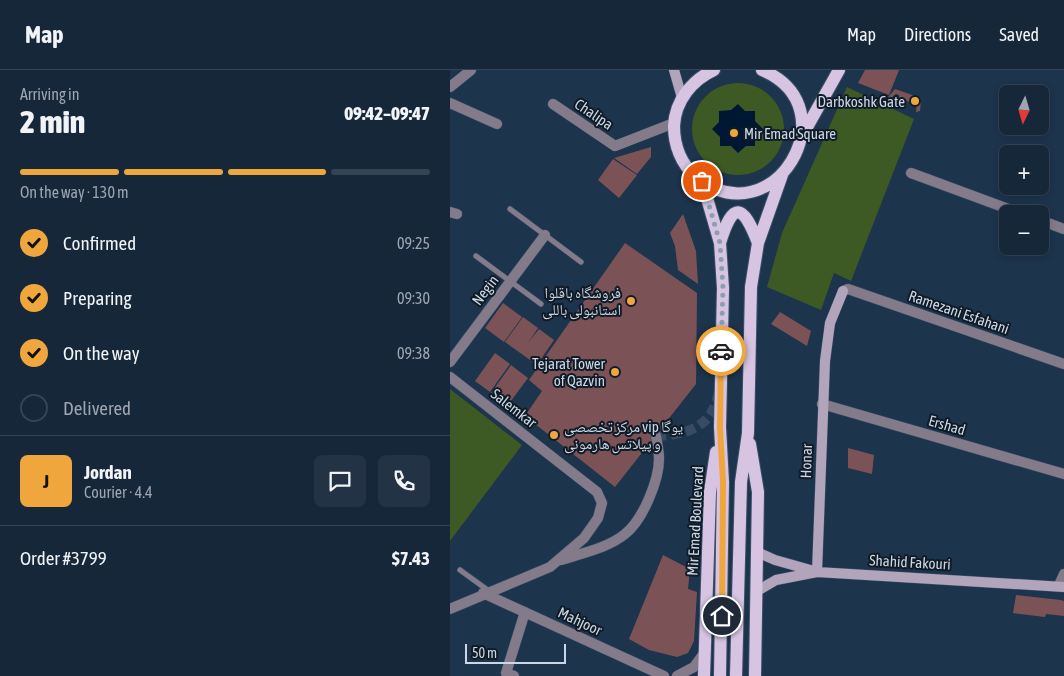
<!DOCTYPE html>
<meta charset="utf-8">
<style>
:root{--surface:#16273a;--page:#233345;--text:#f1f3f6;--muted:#9ea5af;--line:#354454;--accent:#efa73d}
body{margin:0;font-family:"Asap Condensed","Noto Naskh Arabic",sans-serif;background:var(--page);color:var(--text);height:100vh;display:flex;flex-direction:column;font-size:19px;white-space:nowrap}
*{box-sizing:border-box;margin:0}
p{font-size:16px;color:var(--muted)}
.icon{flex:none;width:28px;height:28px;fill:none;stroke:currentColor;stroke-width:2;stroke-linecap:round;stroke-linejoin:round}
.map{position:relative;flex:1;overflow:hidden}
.sheet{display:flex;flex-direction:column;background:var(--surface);width:450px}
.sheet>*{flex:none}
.needle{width:32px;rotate:185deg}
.fabs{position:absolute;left:549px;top:15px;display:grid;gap:10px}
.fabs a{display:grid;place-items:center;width:50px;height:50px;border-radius:8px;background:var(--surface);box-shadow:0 2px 8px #0003,0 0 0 1px var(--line);font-size:25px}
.scale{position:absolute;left:15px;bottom:12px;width:101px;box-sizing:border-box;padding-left:5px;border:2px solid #c9d7e7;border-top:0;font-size:14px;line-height:18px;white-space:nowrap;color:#c9d7e7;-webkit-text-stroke:4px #111b26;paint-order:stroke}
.pin{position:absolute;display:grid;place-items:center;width:42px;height:42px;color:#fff;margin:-21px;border:2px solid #fff;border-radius:50%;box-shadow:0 1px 5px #0007}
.courier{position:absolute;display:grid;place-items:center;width:50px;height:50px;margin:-25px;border:4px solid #efa73d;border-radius:50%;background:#fff;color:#222;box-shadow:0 1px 6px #0007}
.headline em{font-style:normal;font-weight:800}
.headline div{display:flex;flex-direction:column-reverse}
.headline{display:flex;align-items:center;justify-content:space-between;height:85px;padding:0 20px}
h1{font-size:32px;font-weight:800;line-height:38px}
.bar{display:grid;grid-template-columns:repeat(4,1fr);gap:8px 5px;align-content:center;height:60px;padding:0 20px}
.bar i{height:6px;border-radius:4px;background:var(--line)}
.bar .selected{background:var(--accent)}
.bar p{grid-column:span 4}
.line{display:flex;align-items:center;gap:12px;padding:0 20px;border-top:1px solid var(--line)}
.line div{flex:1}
.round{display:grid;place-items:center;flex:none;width:52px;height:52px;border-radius:8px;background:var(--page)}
ol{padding:0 20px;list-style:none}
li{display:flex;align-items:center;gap:15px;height:55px}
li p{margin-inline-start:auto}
li .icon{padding:5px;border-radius:50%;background:var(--accent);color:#111;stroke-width:4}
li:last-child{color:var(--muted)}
li i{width:28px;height:28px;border:2px solid var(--line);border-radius:50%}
header{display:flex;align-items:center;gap:30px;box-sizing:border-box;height:70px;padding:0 25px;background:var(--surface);border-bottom:1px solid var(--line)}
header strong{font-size:24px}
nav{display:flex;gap:28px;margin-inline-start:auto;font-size:18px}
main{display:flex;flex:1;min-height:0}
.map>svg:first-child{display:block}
.green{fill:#3d5924}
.water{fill:#001734}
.building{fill:#7b5357}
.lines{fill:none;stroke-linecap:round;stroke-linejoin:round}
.street-tunnel{stroke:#374c64;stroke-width:10;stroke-dasharray:10 5;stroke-linecap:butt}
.lane-casing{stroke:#3c5169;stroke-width:6}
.street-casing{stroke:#3c5169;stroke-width:11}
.secondary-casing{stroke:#3c5169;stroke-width:11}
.primary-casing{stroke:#3c5169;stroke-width:14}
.lane{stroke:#847b8a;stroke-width:5}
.street{stroke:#847b8a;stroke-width:10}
.secondary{stroke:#b2a4bb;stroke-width:10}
.primary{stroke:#d6c4e2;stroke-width:12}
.done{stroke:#8d9eb1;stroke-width:5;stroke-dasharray:0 9}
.route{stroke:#efa73d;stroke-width:6}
.poi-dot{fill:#efa73d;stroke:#111b26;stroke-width:2}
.labels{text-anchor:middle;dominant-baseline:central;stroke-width:4;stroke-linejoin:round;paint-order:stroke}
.poi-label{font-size:15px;fill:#c9d7e7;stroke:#111b26;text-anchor:end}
.street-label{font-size:15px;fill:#c9d7e7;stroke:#111b26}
</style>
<header>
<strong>Map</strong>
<nav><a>Map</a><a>Directions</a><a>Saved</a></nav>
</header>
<main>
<section class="sheet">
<div class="headline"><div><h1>2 min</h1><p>Arriving in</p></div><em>09:42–09:47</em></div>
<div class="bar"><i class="selected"></i><i class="selected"></i><i class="selected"></i><i></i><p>On the way · 130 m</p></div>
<ol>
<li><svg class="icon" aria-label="check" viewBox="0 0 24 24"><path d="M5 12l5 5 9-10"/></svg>Confirmed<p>09:25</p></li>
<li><svg class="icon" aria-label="check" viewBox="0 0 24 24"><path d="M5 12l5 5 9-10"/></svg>Preparing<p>09:30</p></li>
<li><svg class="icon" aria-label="check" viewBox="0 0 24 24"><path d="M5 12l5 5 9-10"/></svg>On the way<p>09:38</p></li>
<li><i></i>Delivered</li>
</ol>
<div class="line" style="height:90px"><b class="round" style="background:var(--accent);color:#111">J</b><div><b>Jordan</b><p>Courier · 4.4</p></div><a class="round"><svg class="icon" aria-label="chat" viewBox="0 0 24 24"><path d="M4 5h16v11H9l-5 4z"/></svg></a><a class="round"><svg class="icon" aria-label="phone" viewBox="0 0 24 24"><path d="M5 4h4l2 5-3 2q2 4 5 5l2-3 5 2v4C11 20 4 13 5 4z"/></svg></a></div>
<div class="line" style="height:65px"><div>Order #3799</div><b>$7.43</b></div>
</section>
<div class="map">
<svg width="614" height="606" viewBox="0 0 614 606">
<rect width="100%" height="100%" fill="#1d344d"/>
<path class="green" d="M242 59a46 46 0 1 1 92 0a46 46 0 1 1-92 0Z
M397,17l67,32 -63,162 -17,-8 -13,37 -54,-23 15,-54z
M0,319l72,56 -72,96z"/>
<path class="water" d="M288,34l7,7h10v10l8,8 -8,8v9h-9l-8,7 -7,-7h-11v-9l-8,-8 7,-7v-11l12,-1z"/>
<path class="building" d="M415,0h34l-10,25 -31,-12z
M445,19l23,8 3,3 -1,11 -4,1 1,-9 -3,-1 -2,2 -11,-7 -2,1v-3l-3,-1 -7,6 -1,-3z
M201,77v10l-14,17 -23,-16z
M163,89l24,16 -18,23 -21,-18z
M233,144l13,37 2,33 -20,-14 -3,-24 -5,-13z
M175,173l72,50 -1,91 -81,103 -90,-71 17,-25 -13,-11z
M53,233l19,14 -18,25 -19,-14z
M330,242l31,19 -4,15 -36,-22z
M73,247l15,11 -10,15 11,-14 15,11 -17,25 -32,-23z
M45,283l15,11 -20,28 -15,-11z
M61,295l17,13 -20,27 -17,-12z
M398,378l26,7 -2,19 -24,-6z
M213,485l27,14 -2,20 9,3 -3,49 -6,12 -11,4 -28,-7 -20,-11z
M566,525l45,5 3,1v15l-18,-2 -1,3 -32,-4z"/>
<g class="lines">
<path class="street-tunnel" d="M206,366c29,-1 56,-8 62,-41"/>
<g class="lane-casing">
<path id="lane" d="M60,139l71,53
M26,186l65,48
M10,500l29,21"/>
</g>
<g class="street-casing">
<path id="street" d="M0,17l21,-17
M0,33l47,21
M103,34l62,42 59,-23
M461,103l111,41
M0,142l7,2
M590,150l24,9
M393,221l5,-2 216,75
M0,292l95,-127
M0,307l147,115 5,11 -4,15 -14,20 -34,29 -100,42
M372,334l242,70
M111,490c21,-7 47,-12 64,-26 18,-14 34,-54 34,-75 0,-8 -2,-16 -3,-23
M609,515l5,-11
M33,523l181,83
M64,606l-8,-3 19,-61
M227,606l17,-9 11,-15"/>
</g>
<g class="secondary-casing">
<path id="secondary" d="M224,0l8,28
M307,482l18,8 39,11
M367,502l8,-211 5,-38 13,-32
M307,521l19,-11 41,-8 247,15"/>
</g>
<g class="primary-casing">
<path id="primary" d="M264,0c-22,10 -39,31 -40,56 0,19 7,38 22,51 77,62 156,-69 66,-107
M352,66l37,-66
M252,111l18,62 3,45 -3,139 3,55 -3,194
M270,173c13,-43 23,-39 38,0
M300,374l8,48 -3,184
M254,606l6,-184 6,-40
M286,606l5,-194 7,-49 3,-146 7,-44 24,-68"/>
</g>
<use href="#lane" class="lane"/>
<use href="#street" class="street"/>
<use href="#secondary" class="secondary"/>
<use href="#primary" class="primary"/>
</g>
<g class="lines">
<path class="done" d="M252,111l18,62 3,45 -2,63"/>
<path class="route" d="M271,281l-1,77 3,54 -1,134"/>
</g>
<g class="poi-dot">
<circle cx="465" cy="31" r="5"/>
<circle cx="284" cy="63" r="5"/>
<circle cx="181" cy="231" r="5"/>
<circle cx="165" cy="302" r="5"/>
<circle cx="104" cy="365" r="5"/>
</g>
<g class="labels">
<g class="poi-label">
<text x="455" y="31">Darbkoshk Gate</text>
<text x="294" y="63" text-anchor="start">Mir Emad Square</text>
<text x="171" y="222">فروشگاه باقلوا<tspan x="171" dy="17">استانبولی باللی</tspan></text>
<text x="155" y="293">Tejarat Tower<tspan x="155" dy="17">of Qazvin</tspan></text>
<text x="114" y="356" text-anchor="start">مرکز تخصصی vip یوگا<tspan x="114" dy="17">و پیلاتس هارمونی</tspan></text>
</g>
<g class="street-label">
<text transform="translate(144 44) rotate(34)">Chalipa</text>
<text transform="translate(35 220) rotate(-53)">Negin</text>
<text transform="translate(509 242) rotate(19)">Ramezani Esfahani</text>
<text transform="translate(64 338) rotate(38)">Salemkar</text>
<text transform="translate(497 355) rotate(16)">Ershad</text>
<text transform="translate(356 391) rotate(-88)">Honar</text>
<text transform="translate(245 451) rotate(-87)">Mir Emad Boulevard</text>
<text transform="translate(460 492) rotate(3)">Shahid Fakouri</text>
<text transform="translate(130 551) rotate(25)">Mahjoor</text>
</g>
</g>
</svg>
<div class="fabs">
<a><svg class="needle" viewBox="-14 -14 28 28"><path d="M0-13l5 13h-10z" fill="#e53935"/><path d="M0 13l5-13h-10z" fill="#9ea5af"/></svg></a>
<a>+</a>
<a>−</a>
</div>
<div class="scale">50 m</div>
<div class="pin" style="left:252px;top:111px;background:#ea580c"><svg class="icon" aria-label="bag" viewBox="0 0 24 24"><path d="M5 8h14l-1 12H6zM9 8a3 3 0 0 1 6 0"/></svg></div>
<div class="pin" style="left:272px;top:546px;background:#1f2937"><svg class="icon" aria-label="home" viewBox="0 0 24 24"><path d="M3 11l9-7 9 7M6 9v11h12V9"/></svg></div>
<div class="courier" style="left:271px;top:281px"><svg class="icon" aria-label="car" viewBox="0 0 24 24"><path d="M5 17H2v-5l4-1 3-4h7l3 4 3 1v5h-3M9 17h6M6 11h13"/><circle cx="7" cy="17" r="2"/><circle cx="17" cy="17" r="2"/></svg></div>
</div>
</main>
